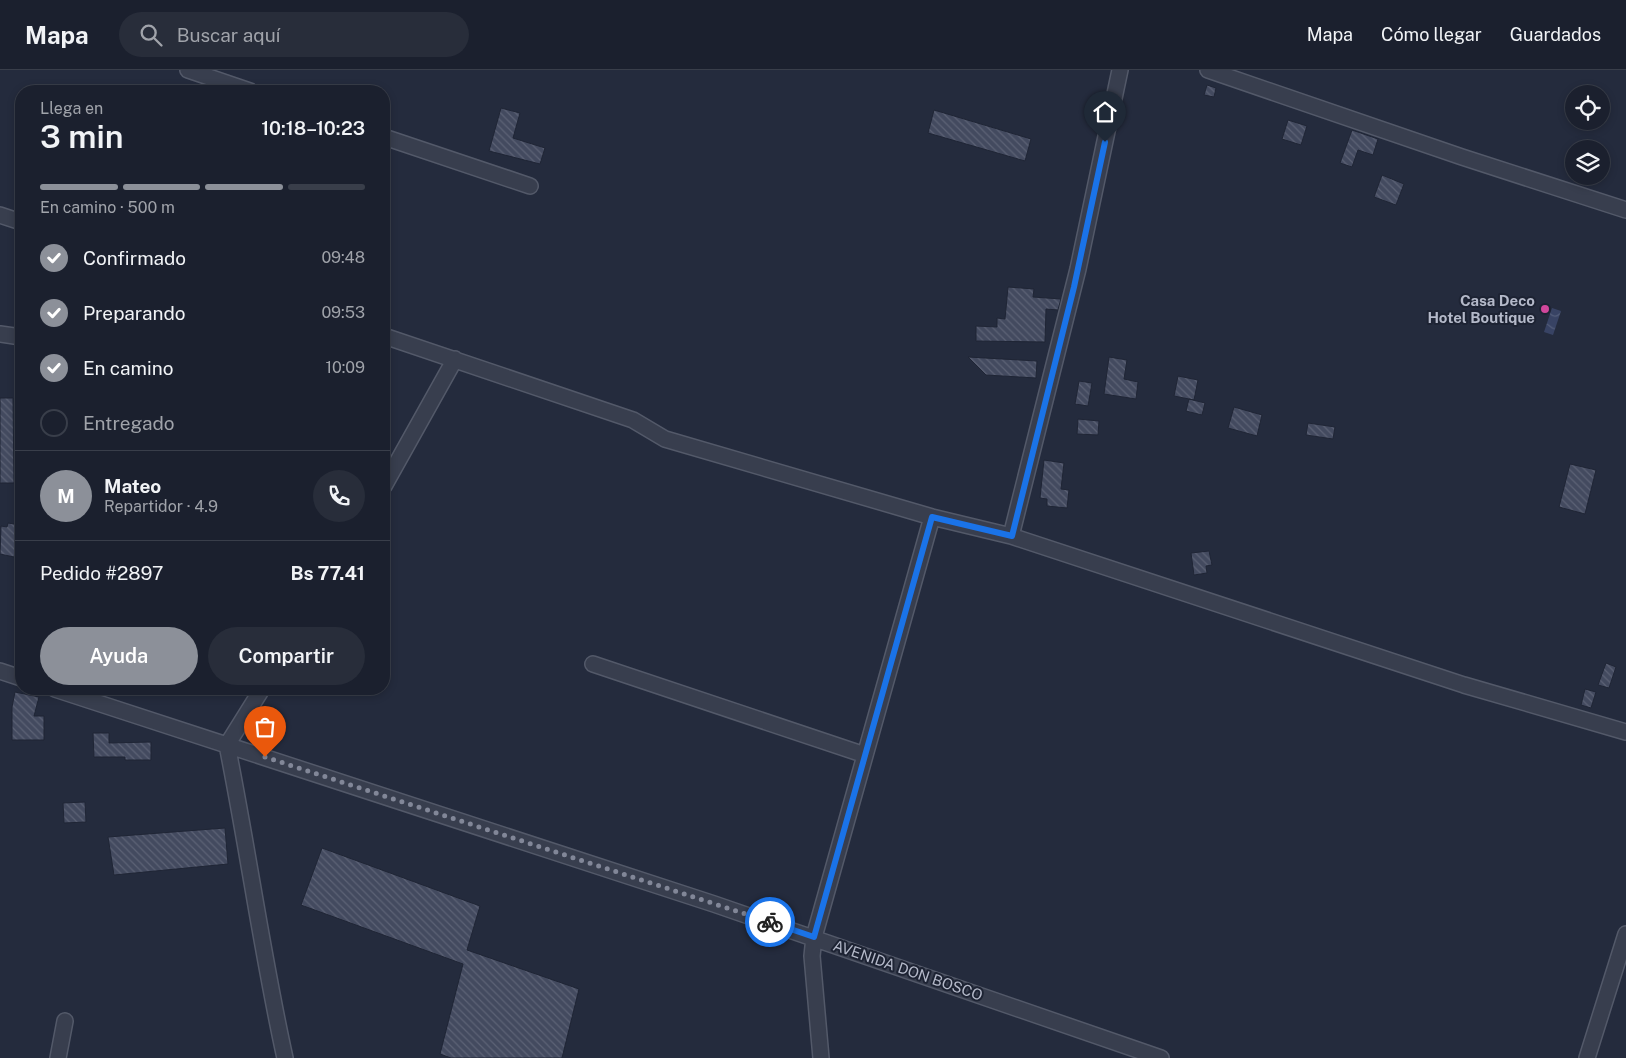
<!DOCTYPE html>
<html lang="es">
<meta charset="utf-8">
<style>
:root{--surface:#1b202e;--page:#282d3a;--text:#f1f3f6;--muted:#a0a3aa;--line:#393e4a;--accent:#8c9099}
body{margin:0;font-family:"Public Sans",sans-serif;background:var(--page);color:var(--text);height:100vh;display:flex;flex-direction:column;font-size:19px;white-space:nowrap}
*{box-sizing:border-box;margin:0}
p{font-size:16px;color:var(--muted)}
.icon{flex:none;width:28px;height:28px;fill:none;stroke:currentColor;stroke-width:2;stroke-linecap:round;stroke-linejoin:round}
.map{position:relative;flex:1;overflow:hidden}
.details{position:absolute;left:15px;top:15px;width:375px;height:610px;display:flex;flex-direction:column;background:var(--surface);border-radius:20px;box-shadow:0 2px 8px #0003,0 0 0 1px var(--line)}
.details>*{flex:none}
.controls{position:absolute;left:1565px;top:15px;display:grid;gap:10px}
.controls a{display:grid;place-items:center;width:45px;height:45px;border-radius:50%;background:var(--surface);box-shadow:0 2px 8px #0003,0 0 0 1px var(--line);font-size:25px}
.pin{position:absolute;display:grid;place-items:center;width:42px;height:42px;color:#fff;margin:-51px -21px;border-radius:50% 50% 50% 0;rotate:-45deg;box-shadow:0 0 5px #0007}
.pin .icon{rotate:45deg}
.courier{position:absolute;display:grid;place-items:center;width:50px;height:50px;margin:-25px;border:4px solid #1a73e8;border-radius:50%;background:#fff;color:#222;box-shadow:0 1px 6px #0007}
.summary em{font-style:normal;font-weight:600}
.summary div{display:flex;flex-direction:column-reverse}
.summary{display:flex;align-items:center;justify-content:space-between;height:85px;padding:0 25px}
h1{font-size:32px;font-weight:600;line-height:38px}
.bar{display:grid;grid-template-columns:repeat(4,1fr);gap:8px 5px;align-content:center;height:60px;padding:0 25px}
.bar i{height:6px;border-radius:4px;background:var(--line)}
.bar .selected{background:var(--accent)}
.bar p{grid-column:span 4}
.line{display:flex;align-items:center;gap:12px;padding:0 25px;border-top:1px solid var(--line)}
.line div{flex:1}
.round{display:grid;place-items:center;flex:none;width:52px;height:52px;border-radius:26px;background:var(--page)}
ol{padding:0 25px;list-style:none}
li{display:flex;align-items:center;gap:15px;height:55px}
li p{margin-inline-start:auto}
li .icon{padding:5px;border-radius:50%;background:var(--accent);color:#fff;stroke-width:4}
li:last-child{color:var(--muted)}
li i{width:28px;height:28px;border:2px solid var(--line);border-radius:50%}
.primary-button{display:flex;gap:10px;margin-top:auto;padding:10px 25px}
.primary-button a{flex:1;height:58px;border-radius:30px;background:var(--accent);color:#fff;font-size:20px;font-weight:600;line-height:58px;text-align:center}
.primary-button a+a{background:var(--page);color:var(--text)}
header{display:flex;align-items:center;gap:30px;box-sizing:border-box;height:70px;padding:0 25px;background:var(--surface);border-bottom:1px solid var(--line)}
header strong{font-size:24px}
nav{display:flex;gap:28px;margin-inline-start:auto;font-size:18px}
.search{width:350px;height:45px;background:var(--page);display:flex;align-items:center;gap:12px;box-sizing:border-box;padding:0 18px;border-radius:28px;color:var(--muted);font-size:19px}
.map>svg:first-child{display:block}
.water{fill:url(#water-waves)}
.building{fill:url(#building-back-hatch);stroke:#1f2535}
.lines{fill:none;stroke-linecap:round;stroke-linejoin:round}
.minor-casing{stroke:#535969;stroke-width:18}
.minor{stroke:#383e4e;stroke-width:15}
.done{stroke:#828798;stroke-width:5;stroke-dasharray:0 9}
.route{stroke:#1a73e8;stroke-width:6}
.hotel-dot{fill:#d1479c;stroke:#1d2333;stroke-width:2}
.labels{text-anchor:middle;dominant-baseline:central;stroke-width:4;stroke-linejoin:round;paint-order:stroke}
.poi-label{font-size:15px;font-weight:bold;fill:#b4b9c9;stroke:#1d2333;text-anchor:end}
.street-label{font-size:15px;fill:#b4b9c9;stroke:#1d2333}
</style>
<header>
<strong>Mapa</strong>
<div class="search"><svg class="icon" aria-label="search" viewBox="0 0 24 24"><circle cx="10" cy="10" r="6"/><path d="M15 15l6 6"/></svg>Buscar aquí</div>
<nav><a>Mapa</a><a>Cómo llegar</a><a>Guardados</a></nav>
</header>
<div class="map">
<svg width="1626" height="988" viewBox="0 0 1626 988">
<defs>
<pattern id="water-waves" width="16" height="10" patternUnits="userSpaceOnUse" patternTransform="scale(1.25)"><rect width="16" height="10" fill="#384364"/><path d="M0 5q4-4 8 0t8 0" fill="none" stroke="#525c79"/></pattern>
<pattern id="building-back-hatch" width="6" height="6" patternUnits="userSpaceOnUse" patternTransform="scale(1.25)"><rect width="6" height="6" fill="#434a5f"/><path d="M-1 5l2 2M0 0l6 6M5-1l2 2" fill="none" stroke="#5c6275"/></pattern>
</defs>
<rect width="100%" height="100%" fill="#242b3d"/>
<path class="water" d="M1552,238l9,3 -8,24 -9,-3z"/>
<path class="building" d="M1207,15l9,3 -2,9 -10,-2z
M501,38l19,5 -7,25 32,10 -5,16 -51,-13z
M934,40l97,29 -6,22 -97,-28z
M1288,50l19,6 -6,19 -19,-6z
M1352,60l26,9 -5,16 -15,-5 -6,17 -12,-4z
M1382,105l22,9 -8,21 -22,-8z
M1008,217l26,2 -1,8 28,2 -3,11 -12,-1 -1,33 -69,-1v-15l21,1v-9l8,1z
M968,287l69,4 -1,17 -50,-3z
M1109,287l18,3 -3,19 14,3 -2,17 -32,-5z
M1178,306l20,4 -4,20 -20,-4z
M1079,311l13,2 -4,23 -13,-2z
M0,328h13l1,85h-14z
M1189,329l16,4 -3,12 -16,-4z
M1234,337l28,8 -5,21 -29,-8z
M1078,349l21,2 -1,14 -21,-1z
M1308,353l27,4 -2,12 -27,-4z
M1044,390l20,3 -3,26 8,1 -2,18 -20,-2v-7l-7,-1z
M1570,394l26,6 -11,44 -26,-7z
M8,453l12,2 1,5v14l-5,3 -2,10 -14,-3 1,-28 6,1z
M1209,481l3,14 -6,1 1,7 -13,2 -3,-22z
M1606,593l10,4 -7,21 -11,-3z
M1585,619l11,3 -5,16 -10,-3z
M15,622l24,5 -5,19h10v24h-32v-33z
M93,663h16v10l42,-1v18h-26v-3h-31z
M85,732l1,20 -22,1 -1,-20z
M225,758l3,36 -114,11 -6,-38z
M322,778l158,58 -13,44 112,39 -17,69h-111l-11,-4 23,-90 -162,-59z"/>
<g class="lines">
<g class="minor-casing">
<path id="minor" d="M188,0l62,21
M1208,0l254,87 164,53
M384,67l146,49
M0,145l21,7
M0,264l21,3
M384,266l249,84 32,19 267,78 79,19 453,149 162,47
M384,416l71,-127
M1011,466l67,-267 42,-199
M593,594l272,91
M0,601l21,7
M55,619l659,215 447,154
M262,619l-35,56c21,104 35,209 58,313
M58,988l7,-37
M821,988l-9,-102 2,-19 118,-420
M1587,988l39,-124"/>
</g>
<use href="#minor" class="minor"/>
</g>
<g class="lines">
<path class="done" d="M265,687l505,165"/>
<path class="route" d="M770,852l44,15 118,-420 80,19 62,-249 31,-145"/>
</g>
<circle class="hotel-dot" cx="1545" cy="239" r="5"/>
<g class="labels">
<g class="poi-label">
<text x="1535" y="230">Casa Deco<tspan x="1535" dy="17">Hotel Boutique</tspan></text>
</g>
<g class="street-label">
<text transform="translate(908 900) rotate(19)">AVENIDA DON BOSCO</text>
</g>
</g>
</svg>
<div class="controls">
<a><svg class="icon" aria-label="locate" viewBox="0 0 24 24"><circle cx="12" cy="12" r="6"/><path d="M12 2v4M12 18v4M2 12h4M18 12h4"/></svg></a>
<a><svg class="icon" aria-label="layers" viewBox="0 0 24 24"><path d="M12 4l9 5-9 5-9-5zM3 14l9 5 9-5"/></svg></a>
</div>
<div class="pin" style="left:265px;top:687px;background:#ea580c"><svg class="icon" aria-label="bag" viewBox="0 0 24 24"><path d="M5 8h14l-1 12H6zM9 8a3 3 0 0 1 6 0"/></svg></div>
<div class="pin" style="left:1105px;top:72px;background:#1f2937"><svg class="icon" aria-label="home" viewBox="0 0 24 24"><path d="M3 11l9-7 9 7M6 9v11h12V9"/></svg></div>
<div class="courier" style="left:770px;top:852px"><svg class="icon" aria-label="bike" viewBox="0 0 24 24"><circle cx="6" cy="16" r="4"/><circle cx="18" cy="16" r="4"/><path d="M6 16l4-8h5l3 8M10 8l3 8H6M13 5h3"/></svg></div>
<section class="details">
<div class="summary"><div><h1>3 min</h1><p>Llega en</p></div><em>10:18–10:23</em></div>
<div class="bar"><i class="selected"></i><i class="selected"></i><i class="selected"></i><i></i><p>En camino · 500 m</p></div>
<ol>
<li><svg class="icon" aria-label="check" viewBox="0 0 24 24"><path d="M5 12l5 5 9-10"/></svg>Confirmado<p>09:48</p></li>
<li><svg class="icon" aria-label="check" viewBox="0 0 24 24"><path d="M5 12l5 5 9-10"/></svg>Preparando<p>09:53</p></li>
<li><svg class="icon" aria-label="check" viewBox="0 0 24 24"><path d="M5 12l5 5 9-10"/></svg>En camino<p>10:09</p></li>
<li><i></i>Entregado</li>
</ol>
<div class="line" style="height:90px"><b class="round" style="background:var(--accent);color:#fff">M</b><div><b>Mateo</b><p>Repartidor · 4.9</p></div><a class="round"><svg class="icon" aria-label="phone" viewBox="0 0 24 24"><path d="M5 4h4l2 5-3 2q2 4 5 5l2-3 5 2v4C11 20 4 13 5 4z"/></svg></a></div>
<div class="line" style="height:65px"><div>Pedido #2897</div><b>Bs 77.41</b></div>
<div class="primary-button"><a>Ayuda</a><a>Compartir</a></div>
</section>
</div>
